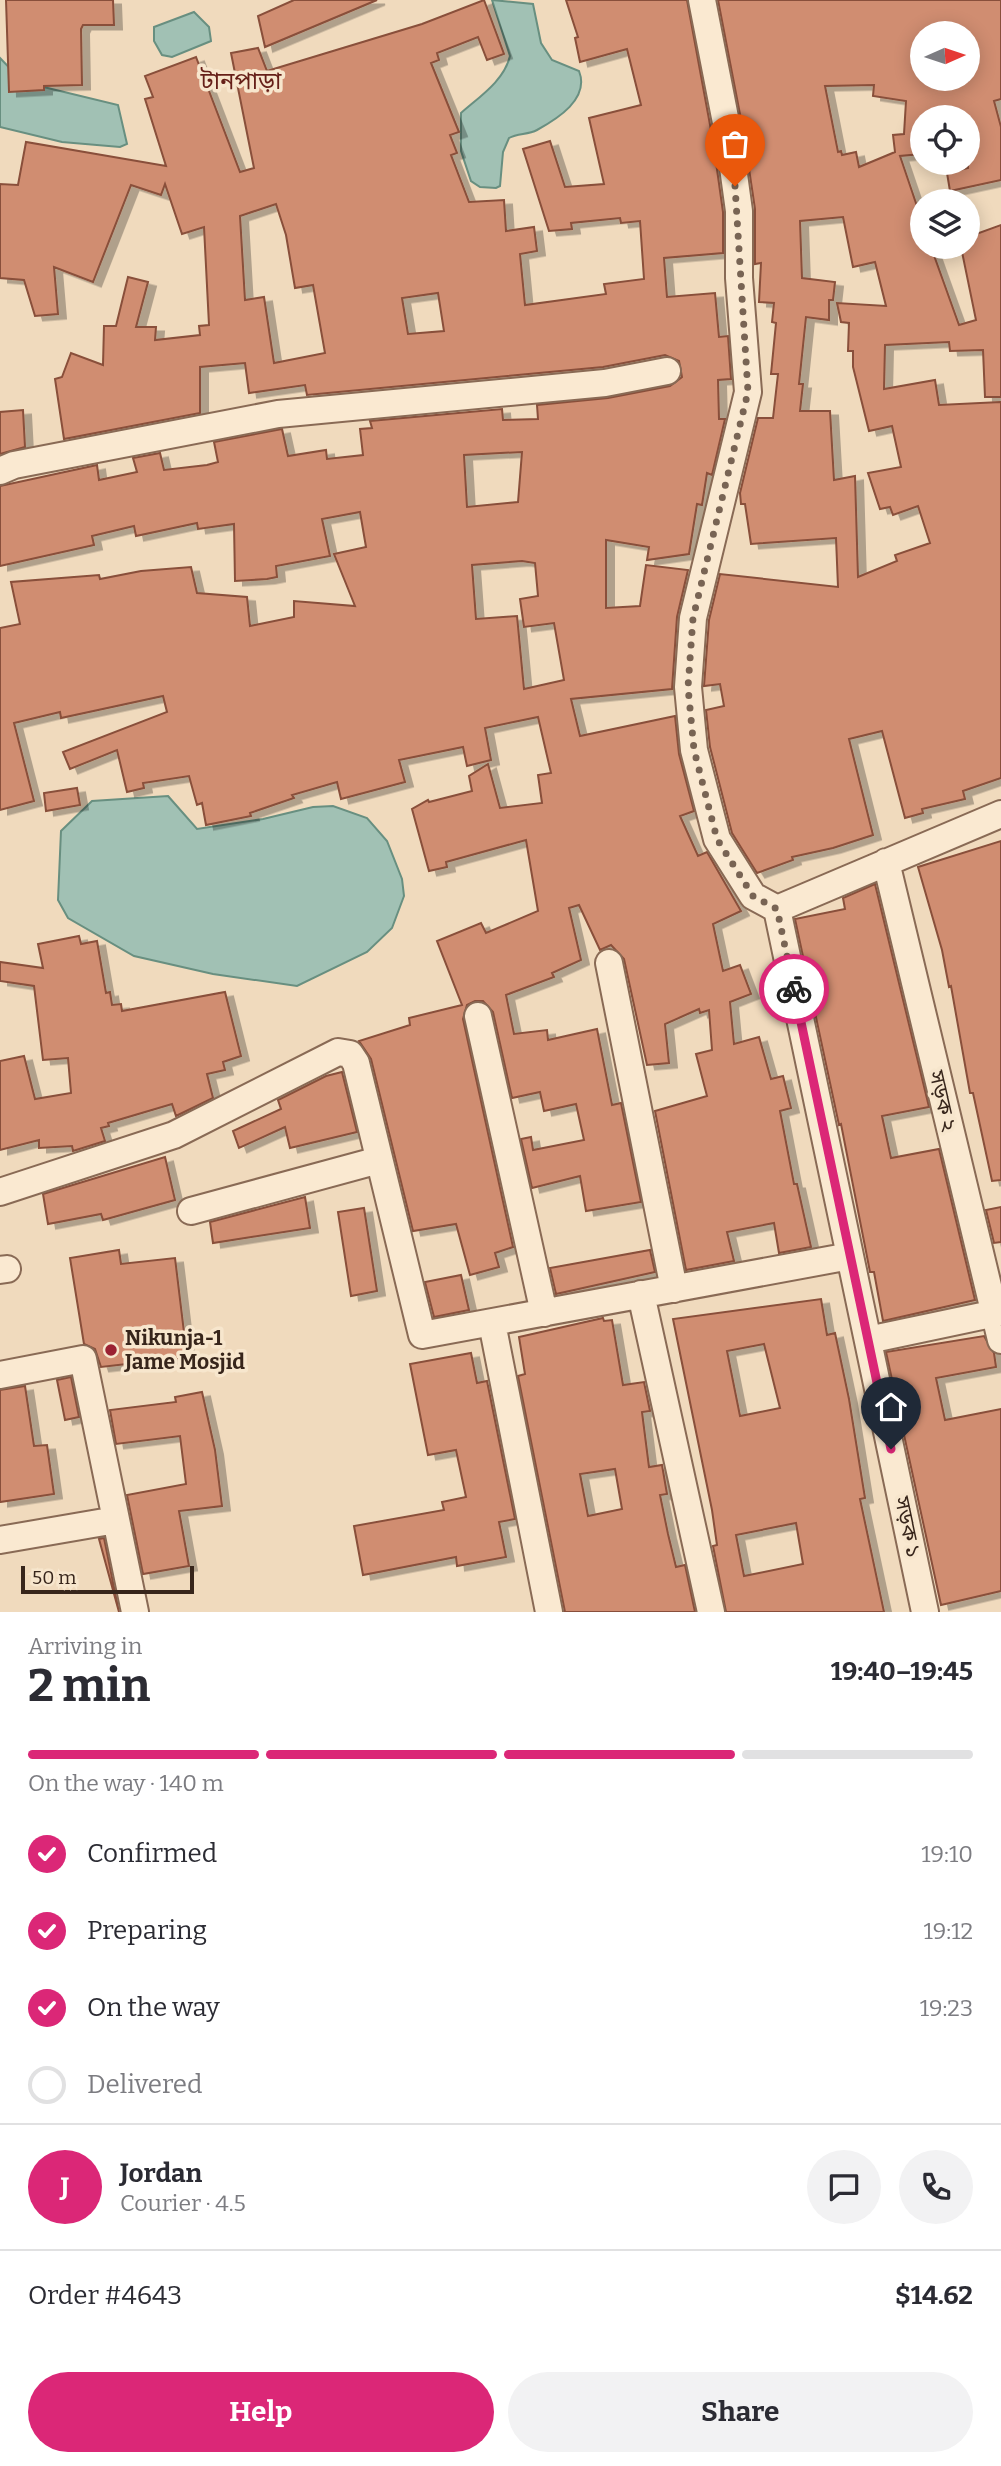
<!DOCTYPE html>
<meta charset="utf-8">
<style>
:root{--surface:#fff;--page:#f2f2f3;--text:#2b2b33;--muted:#7c7c81;--line:#e1e1e2;--accent:#db2777}
body{margin:0;font-family:Bitter,"Noto Sans Bengali",serif;background:var(--page);color:var(--text);height:100vh;display:flex;flex-direction:column;font-size:26px;white-space:nowrap}
*{box-sizing:border-box;margin:0}
p{font-size:23px;color:var(--muted)}
.icon{flex:none;width:38px;height:38px;fill:none;stroke:currentColor;stroke-width:2;stroke-linecap:round;stroke-linejoin:round}
.map{position:relative;height:1612px;overflow:hidden}
.drawer{display:flex;flex-direction:column;background:var(--surface);flex:1}
.drawer>*{flex:none}
.needle{width:46px;rotate:87deg}
.fabs{position:absolute;left:910px;top:21px;display:grid;gap:14px}
.fabs a{display:grid;place-items:center;width:70px;height:70px;border-radius:50%;background:var(--surface);box-shadow:0 4px 18px #0003;font-size:35px}
.scale{position:absolute;left:21px;bottom:18px;width:173px;box-sizing:border-box;padding-left:7px;border:4px solid #37251b;border-top:0;font-size:19px;line-height:24px;white-space:nowrap;color:#37251b;-webkit-text-stroke:5px #f7e6cd;paint-order:stroke}
.pin{position:absolute;display:grid;place-items:center;width:60px;height:60px;color:#fff;margin:-72px -30px;border-radius:50% 50% 50% 0;rotate:-45deg;box-shadow:0 0 7px #0007}
.pin .icon{rotate:45deg}
.courier{position:absolute;display:grid;place-items:center;width:70px;height:70px;margin:-35px;border:5px solid #db2777;border-radius:50%;background:#fff;color:#222;box-shadow:0 2px 9px #0007}
.overview em{font-style:normal;font-weight:700}
.overview div{display:flex;flex-direction:column-reverse}
.overview{display:flex;align-items:center;justify-content:space-between;height:119px;padding:0 28px}
h1{font-size:46px;font-weight:700;line-height:52px}
.bar{display:grid;grid-template-columns:repeat(4,1fr);gap:10px 7px;align-content:center;height:84px;padding:0 28px}
.bar i{height:9px;border-radius:5px;background:var(--line)}
.bar .current{background:var(--accent)}
.bar p{grid-column:span 4}
.line{display:flex;align-items:center;gap:18px;padding:0 28px;border-top:2px solid var(--line)}
.line div{flex:1}
.round{display:grid;place-items:center;flex:none;width:74px;height:74px;border-radius:37px;background:var(--page)}
ol{padding:0 28px;list-style:none}
li{display:flex;align-items:center;gap:21px;height:77px}
li p{margin-inline-start:auto}
li .icon{padding:7px;border-radius:50%;background:var(--accent);color:#fff;stroke-width:4}
li:last-child{color:var(--muted)}
li i{width:38px;height:38px;border:4px solid var(--line);border-radius:50%}
.action{display:flex;gap:14px;margin-top:auto;padding:14px 28px}
.action a{flex:1;height:80px;border-radius:42px;background:var(--accent);color:#fff;font-size:28px;font-weight:700;line-height:80px;text-align:center}
.action a+a{background:var(--page);color:var(--text)}
.map>svg:first-child{display:block}
.water{fill:#a1c1b4;stroke:#688f80;stroke-width:2}
.building{fill:#d08d71;stroke:#894f3a;stroke-width:2;fill-rule:evenodd;filter:url(#shadow)}
.lines{fill:none;stroke-linecap:round;stroke-linejoin:round}
.minor-casing{stroke:#896a55;stroke-width:30}
.minor{stroke:#fae9d1;stroke-width:26}
.done{stroke:#786454;stroke-width:7;stroke-dasharray:0 12.6}
.route{stroke:#db2777;stroke-width:9}
.poi-dot{fill:#9b2233;stroke:#f7e6cd;stroke-width:2.5}
.labels{text-anchor:middle;dominant-baseline:central;stroke-width:7;stroke-linejoin:round;paint-order:stroke}
.street-label{font-size:21px;fill:#37251b;stroke:#f7e6cd}
.poi-label{font-size:21px;font-weight:bold;fill:#37251b;stroke:#f7e6cd;text-anchor:start}
.quarter-label{font-size:24px;fill:#661f18;stroke:#f7e6cd}
</style>
<div class="map">
<svg width="1001" height="1612" viewBox="0 0 1001 1612">
<defs>
<filter id="shadow"><feDropShadow dx="8" dy="4.5" stdDeviation="0" flood-color="#0004"/></filter>
</defs>
<rect width="100%" height="100%" fill="#f0dabd"/>
<path class="water" d="M492,0l41,4 8,39 11,17 27,11c11,28 -22,48 -42,59 -9,5 -19,3 -28,8l-6,14 -3,34 -4,2 -16,-1 -9,-6 -10,-30v-38c18,-16 43,-32 49,-57z
M194,12l15,15 2,14 -39,16 -10,-2 -8,-14v-14z
M0,58l23,24 95,23 9,39 -7,3 -58,-5 -62,-15z
M168,796l29,33 66,-10 50,-12 20,-1 34,12 20,23 15,38 2,17 -12,32 -25,24 -70,34 -84,-12 -79,-18 -66,-38 -10,-18 3,-69 31,-30z"/>
<path class="building" d="M6,0h107l1,25h-31l-2,4 1,56 -38,1v4l-35,2z
M294,0h83l-112,47 -7,-31z
M484,0l20,54 -17,6 -9,-23 -41,16 2,7 -8,3 28,69 -9,3 7,18 -6,2 18,47 35,-2 2,31 28,-4 3,24 -17,3 5,51 81,-11 -2,-10 40,-5 -4,-58 -19,2 -1,-5 -49,5 1,6 -23,2 -26,-82 27,-8 15,46 39,-3 -15,-66 52,-13 -14,-56 -47,13 -5,-24 3,-1 -12,-37h121l26,141 10,71v41l-59,5 3,39 48,-4 4,44 9,-1 3,43 -13,1 1,39h6l-13,56 -5,-2 -5,32 -5,-1 -8,50 -42,6 2,-13 -43,-7v68l34,-2 6,-41 42,5 -11,47 -5,72 -101,10 9,37 95,-20 4,38 15,57 -14,5 18,40 9,-4 34,59 -28,13 10,47 17,-6 11,29 -21,8 4,42 25,-7 12,42 12,-3 8,32 -11,3 14,73h3l14,63 -32,6 -5,-30 -47,9 7,29 -48,9 -31,-159 52,-15 -11,-42 16,-4 -3,-40 -9,3 -1,-4 -34,15 4,39 -22,2 -23,-106 -13,-14 -11,5 -21,-45 -10,3 12,52 -29,13 2,4 -48,18 8,39 33,-4 1,10 49,-11 15,76 9,-2 20,99 -55,9 -6,-35 -48,12 -11,-49 10,-2 2,13 51,-10 -8,-36 -32,7 -4,-19 -28,6 -19,-86 -10,-11h-8l-8,4 -4,14 50,228 -18,6 4,14 -29,8 -14,-51 -43,7 -42,-172 -12,-18 51,-16 -1,-7 53,-13 -25,-64 44,-18 5,10 52,-22 -12,-71 -80,22 1,5 -18,4 -17,-62 16,-9 1,2 43,-11 -3,-15 19,-12 12,44 42,-5 -4,-28 13,-2 -13,-56 -53,11 6,32 -24,6 -4,-19 -64,13 6,22 -64,17 -4,-17 -45,13 2,3 -44,15 1,3 -45,9 -4,-22 -5,2 -8,-29 -46,7 1,5 -17,4 -10,-42 -47,19 -7,-17 104,-40 -4,-16 -102,22 -1,-6 -46,11 20,78 -34,9v-182l20,-4 -9,-42 88,-7 1,4 41,-8 50,-4 6,26 50,4 3,29 44,-9v-16l61,5 -21,-52 32,-7 -6,-35 -38,7 8,37 -54,10 1,11 -10,2 -32,2 -1,-57 -36,5 -1,-6 -61,13 -2,-10 -42,10 2,9 -94,21v-80l97,-21 2,15 38,-8 -4,-14 27,-5 4,17 43,-5 11,-3 -4,-20 68,-13 6,27 38,-6 1,9 36,-4 -3,-26 12,-1 -2,-7 132,-12 1,11 35,-1 -1,-14 71,-7 62,-12 12,-9 -3,-16 -14,-6 -62,12 -296,28 -2,-10 -56,8 -4,-30 -45,4v46l-136,26 -9,-60 7,-2 9,-24 32,12 1,-39h12l12,-49 20,5 -12,45h20l-1,13 45,-5 -1,-9 10,-1 -5,-98 -22,7 -17,-50 -4,11 -30,-10 -38,97 -39,-15 4,47 -23,2 -11,-36 -24,-2v-94l18,1 8,-43 140,24 -21,-67 8,-2 -8,-21 51,-19 44,115 14,-4 -23,-115 27,-5 9,23 155,-47zM276,204l10,31 9,53 18,-3 12,68 -51,10 -10,-66 -19,3 -5,-84zM438,293l6,38 -36,3 -6,-36zM522,452l-4,50 -51,5 -3,-52zM522,561l13,2 3,33 -18,3 4,28 30,-4 10,57 -40,9 -7,-73 -41,3 -4,-54z
M718,0h283v99l-7,2 7,26v53l-51,11 -3,-18 21,-5v-51h-46v37l-22,2 22,65v26h9l28,78 17,-5 -15,-73h7v-10l33,-12v172h-16l-2,-47 -33,1 -1,-9 -64,3 -1,44 51,-9 4,25 62,-3v376l-38,13 2,8 -43,10 1,4 -18,5 -23,-87 -33,8 24,96 -40,13 -41,9 1,3 -36,13 -25,-40 -22,-86 -4,-37 18,-4 -4,-22 -16,2 5,-66 11,-46 118,13 -2,-49 -85,6 -6,-40h-4l-1,-11 18,-75h15l5,-44h-7l5,-51 -4,-1 2,-19 -15,-1 2,-39 -6,1v-55l-11,-74zM922,33h46v48l-46,-2zM874,85l-1,11 33,5 -2,33 -11,1 2,17 -36,15 -3,-15 -14,3 -1,-4 -3,1 -13,-66zM843,217l10,50 22,-5 11,44 -49,-3 4,19 8,1 -1,28h5v16l16,64 23,-5 9,41 -33,6 12,36 10,-2 3,8 25,-9 12,37 -35,12 2,6 -39,16 -3,-101 -21,4 -4,-69h-30l3,-27h-4l7,-67 23,3v-20h4l2,-18 -33,-4 -2,-57z
M23,410l2,37 -25,7v-42z
M77,788l3,17 -34,6 -2,-18z
M1001,841v339l-9,1 -19,-88h-3l-19,-107 -2,1 -7,-37 -24,-83z
M875,884l54,223 -47,9 9,42 48,-9 36,151 -92,21 -9,-49h-4l-29,-148 -2,1 -44,-206 50,-10 -2,-11z
M79,936l2,8 16,-3 9,52 4,-1 2,13 9,-1 1,7 103,-19 16,64 -18,6 2,8 -18,4 6,24 -37,18 -4,-12 -64,19 1,3 -8,2 4,13 -32,10 -1,-5 -33,2v-8l-39,10v-89l24,-5 11,43 36,-6 -3,-35 -25,2 -9,-74 -34,-5v-19l43,6 -5,-24z
M342,1072l15,60 -67,16 -5,-21 -46,21 -6,-17 48,-22 -3,-9 48,-24z
M165,1157l10,43 -72,20 -2,-6 -53,10 -5,-30z
M305,1197l5,31 -97,15 -3,-21z
M1001,1207v35l-7,1 -8,-33z
M364,1208l13,83 -26,5 -13,-84z
M119,1250l2,14 54,-6 12,99 -86,10 -6,-18 -11,-5 -14,-86z
M650,1250l5,22 -99,22 -6,-26z
M461,1275l8,35 -35,7 -9,-35z
M821,1299l6,36 8,-2 14,66 16,99 -5,1 24,113h-158l-13,-66 4,-1 -5,-35 -39,-191zM764,1344l16,64 -40,8 -13,-65zM796,1523l7,41 -59,12 -8,-41z
M603,1318l1,3 8,-1 11,65 21,-3 6,29 -8,1 7,55 13,-2 5,29 -7,1 8,39 8,33 9,-2 10,47h-130l-47,-236 7,-2 -6,-37zM615,1469l7,40 -34,7 -8,-42z
M984,1336l10,17 2,14 -60,11 9,42 56,-11v182l-60,14 -55,-253z
M471,1353l6,30 10,-2 28,138 -16,3 7,35 -49,9 -1,-9 -93,18 -9,-49 90,-16 -2,-8 24,-5 -10,-47 -28,5 -18,-91z
M71,1377l8,40 -14,3 -8,-40z
M25,1386l9,60 13,-1 7,49 -54,8v-112z
M202,1392l13,58 7,56 -43,5 10,55 -46,8 -16,-79 59,-11 -6,-48 -64,8 -6,-34 66,-8 -1,-5z
M104,1538l15,74 -20,-73z"/>
<g class="lines">
<g class="minor-casing">
<path id="minor" d="M702,0l27,138 10,73v67l9,114 -55,226 -5,69 6,63 23,89 36,57 24,13
M0,471l14,-6 264,-51 327,-31 62,-12
M886,862l115,478
M777,909l148,703
M777,909l224,-95
M609,963l65,326
M478,1016l66,297
M0,1192l174,-57 164,-83 12,2 6,9 66,272 428,-79
M191,1211l188,-51
M0,1270l7,-1
M641,1294l70,318
M492,1323l57,289
M868,1340l133,-28
M0,1375l83,-16 52,253
M0,1540l116,-20"/>
</g>
<use href="#minor" class="minor"/>
</g>
<g class="lines">
<path class="done" d="M735,186l13,206 -55,226 -5,69 6,63 23,89 36,57 24,13 17,80"/>
<path class="route" d="M794,989l97,460"/>
</g>
<circle class="poi-dot" cx="111" cy="1350" r="7"/>
<g class="labels">
<g class="street-label">
<text transform="translate(943 1101) rotate(77)">সড়ক ২</text>
<text transform="translate(908 1527) rotate(78)">সড়ক ১</text>
</g>
<g class="poi-label">
<text x="125" y="1338">Nikunja-1<tspan x="125" dy="24">Jame Mosjid</tspan></text>
</g>
<g class="quarter-label">
<text x="241" y="81">টানপাড়া</text>
</g>
</g>
</svg>
<div class="fabs">
<a><svg class="needle" viewBox="-14 -14 28 28"><path d="M0-13l5 13h-10z" fill="#e53935"/><path d="M0 13l5-13h-10z" fill="#7c7c81"/></svg></a>
<a><svg class="icon" aria-label="locate" viewBox="0 0 24 24"><circle cx="12" cy="12" r="6"/><path d="M12 2v4M12 18v4M2 12h4M18 12h4"/></svg></a>
<a><svg class="icon" aria-label="layers" viewBox="0 0 24 24"><path d="M12 4l9 5-9 5-9-5zM3 14l9 5 9-5"/></svg></a>
</div>
<div class="scale">50 m</div>
<div class="pin" style="left:735px;top:186px;background:#ea580c"><svg class="icon" aria-label="bag" viewBox="0 0 24 24"><path d="M5 8h14l-1 12H6zM9 8a3 3 0 0 1 6 0"/></svg></div>
<div class="pin" style="left:891px;top:1449px;background:#1f2937"><svg class="icon" aria-label="home" viewBox="0 0 24 24"><path d="M3 11l9-7 9 7M6 9v11h12V9"/></svg></div>
<div class="courier" style="left:794px;top:989px"><svg class="icon" aria-label="bike" viewBox="0 0 24 24"><circle cx="6" cy="16" r="4"/><circle cx="18" cy="16" r="4"/><path d="M6 16l4-8h5l3 8M10 8l3 8H6M13 5h3"/></svg></div>
</div>
<section class="drawer">
<div class="overview"><div><h1>2 min</h1><p>Arriving in</p></div><em>19:40–19:45</em></div>
<div class="bar"><i class="current"></i><i class="current"></i><i class="current"></i><i></i><p>On the way · 140 m</p></div>
<ol>
<li><svg class="icon" aria-label="check" viewBox="0 0 24 24"><path d="M5 12l5 5 9-10"/></svg>Confirmed<p>19:10</p></li>
<li><svg class="icon" aria-label="check" viewBox="0 0 24 24"><path d="M5 12l5 5 9-10"/></svg>Preparing<p>19:12</p></li>
<li><svg class="icon" aria-label="check" viewBox="0 0 24 24"><path d="M5 12l5 5 9-10"/></svg>On the way<p>19:23</p></li>
<li><i></i>Delivered</li>
</ol>
<div class="line" style="height:126px"><b class="round" style="background:var(--accent);color:#fff">J</b><div><b>Jordan</b><p>Courier · 4.5</p></div><a class="round"><svg class="icon" aria-label="chat" viewBox="0 0 24 24"><path d="M4 5h16v11H9l-5 4z"/></svg></a><a class="round"><svg class="icon" aria-label="phone" viewBox="0 0 24 24"><path d="M5 4h4l2 5-3 2q2 4 5 5l2-3 5 2v4C11 20 4 13 5 4z"/></svg></a></div>
<div class="line" style="height:91px"><div>Order #4643</div><b>$14.62</b></div>
<div class="action"><a>Help</a><a>Share</a></div>
</section>
